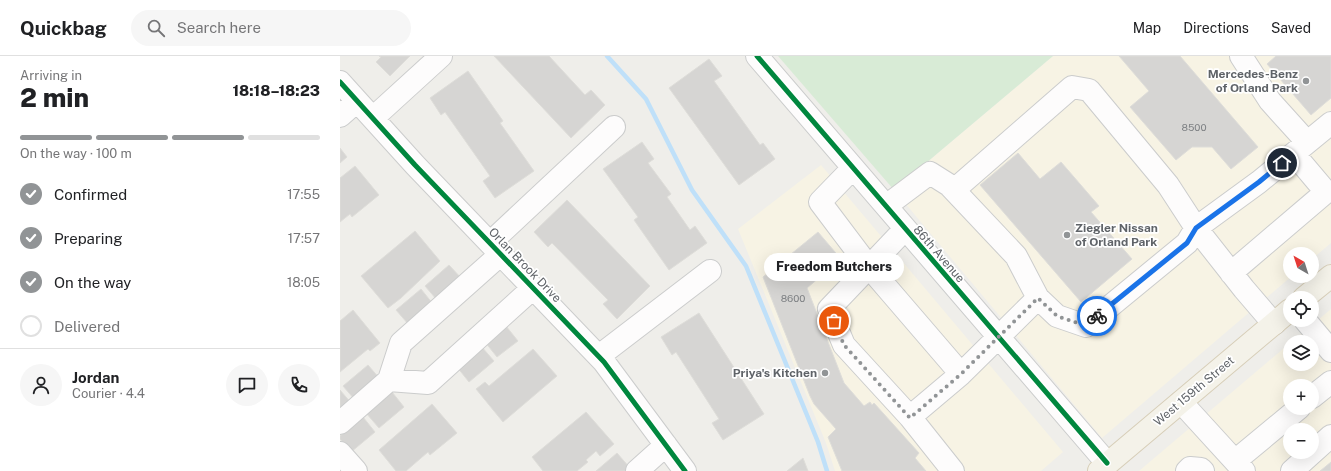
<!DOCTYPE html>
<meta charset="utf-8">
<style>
:root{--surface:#fff;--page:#f6f6f6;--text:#202124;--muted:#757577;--line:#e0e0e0;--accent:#919496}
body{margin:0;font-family:"Public Sans",sans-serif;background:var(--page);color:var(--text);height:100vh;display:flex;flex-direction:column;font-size:15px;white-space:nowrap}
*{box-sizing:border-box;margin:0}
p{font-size:13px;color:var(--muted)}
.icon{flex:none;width:22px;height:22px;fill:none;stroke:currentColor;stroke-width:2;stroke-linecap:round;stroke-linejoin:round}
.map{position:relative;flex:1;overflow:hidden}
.side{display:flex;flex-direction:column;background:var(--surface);width:340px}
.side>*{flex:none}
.needle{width:26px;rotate:321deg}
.controls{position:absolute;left:943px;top:191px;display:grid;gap:8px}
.controls a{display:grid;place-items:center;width:36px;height:36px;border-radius:50%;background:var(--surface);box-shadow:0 4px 16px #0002;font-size:20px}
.pin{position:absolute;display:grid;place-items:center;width:34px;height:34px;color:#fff;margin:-17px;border:2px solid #fff;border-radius:50%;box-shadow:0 1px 4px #0007}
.courier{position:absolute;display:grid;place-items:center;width:40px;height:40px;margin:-20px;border:3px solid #1a73e8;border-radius:50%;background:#fff;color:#222;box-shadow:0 1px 5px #0007}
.bubble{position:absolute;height:28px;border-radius:14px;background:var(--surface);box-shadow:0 4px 16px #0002;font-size:13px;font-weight:800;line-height:28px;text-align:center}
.head em{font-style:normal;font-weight:800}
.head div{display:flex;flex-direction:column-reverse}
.head{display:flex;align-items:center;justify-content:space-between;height:68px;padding:0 20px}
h1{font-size:26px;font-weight:800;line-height:30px}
.bar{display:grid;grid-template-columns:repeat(4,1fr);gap:6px 4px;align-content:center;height:48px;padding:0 20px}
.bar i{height:5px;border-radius:3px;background:var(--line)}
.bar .current{background:var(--accent)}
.bar p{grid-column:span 4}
.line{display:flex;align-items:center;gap:10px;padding:0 20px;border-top:1px solid var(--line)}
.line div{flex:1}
.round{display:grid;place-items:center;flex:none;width:42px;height:42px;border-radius:21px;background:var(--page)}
ol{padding:0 20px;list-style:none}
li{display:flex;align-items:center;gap:12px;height:44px}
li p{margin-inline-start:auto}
li .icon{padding:4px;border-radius:50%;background:var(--accent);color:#fff;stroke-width:4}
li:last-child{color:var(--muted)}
li i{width:22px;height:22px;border:2px solid var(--line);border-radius:50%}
header{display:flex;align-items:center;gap:24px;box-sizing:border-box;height:56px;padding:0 20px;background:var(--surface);border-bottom:1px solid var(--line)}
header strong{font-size:19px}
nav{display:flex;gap:22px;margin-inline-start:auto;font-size:14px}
.search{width:280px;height:36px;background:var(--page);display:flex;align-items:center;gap:10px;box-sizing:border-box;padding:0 14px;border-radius:22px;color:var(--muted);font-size:15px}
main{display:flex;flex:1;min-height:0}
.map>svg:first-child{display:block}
.commercial{fill:#f7f3e4;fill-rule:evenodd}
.green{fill:#d8ebd6}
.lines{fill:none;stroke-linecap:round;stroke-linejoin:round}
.stream{stroke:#bfe0f9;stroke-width:4.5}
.building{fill:#d6d5d3;stroke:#deddd9}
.minor-casing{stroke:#cbcccc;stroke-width:24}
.major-casing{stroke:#d7ceb8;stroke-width:24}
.minor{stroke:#fdfcfc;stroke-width:22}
.major{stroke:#f4f2e9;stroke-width:22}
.cycleway-casing{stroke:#fff;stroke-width:8}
.cycleway{stroke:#00873e;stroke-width:5}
.done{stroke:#919496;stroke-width:4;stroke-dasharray:0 7.2}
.route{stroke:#1a73e8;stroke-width:5}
.poi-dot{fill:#919496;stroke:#fff;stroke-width:1.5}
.labels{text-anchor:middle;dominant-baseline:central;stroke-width:3.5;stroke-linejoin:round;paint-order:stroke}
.number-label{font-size:10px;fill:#7e8184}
.poi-label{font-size:12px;font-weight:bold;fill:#5f6368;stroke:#fff;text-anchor:end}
.street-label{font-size:12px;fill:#5f6368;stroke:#fff}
</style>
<header>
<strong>Quickbag</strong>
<div class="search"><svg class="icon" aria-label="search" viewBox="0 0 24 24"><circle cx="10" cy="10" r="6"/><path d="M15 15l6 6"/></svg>Search here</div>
<nav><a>Map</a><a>Directions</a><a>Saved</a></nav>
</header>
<main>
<section class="side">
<div class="head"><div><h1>2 min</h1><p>Arriving in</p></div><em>18:18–18:23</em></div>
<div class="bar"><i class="current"></i><i class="current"></i><i class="current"></i><i></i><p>On the way · 100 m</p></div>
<ol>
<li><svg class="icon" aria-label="check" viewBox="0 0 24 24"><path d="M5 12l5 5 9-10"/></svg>Confirmed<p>17:55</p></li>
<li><svg class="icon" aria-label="check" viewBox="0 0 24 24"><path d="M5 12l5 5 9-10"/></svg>Preparing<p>17:57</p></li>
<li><svg class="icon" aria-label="check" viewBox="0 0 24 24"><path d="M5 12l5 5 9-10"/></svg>On the way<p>18:05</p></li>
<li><i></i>Delivered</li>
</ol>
<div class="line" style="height:72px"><a class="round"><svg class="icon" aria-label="person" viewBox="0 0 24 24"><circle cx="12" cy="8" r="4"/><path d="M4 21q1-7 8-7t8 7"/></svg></a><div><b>Jordan</b><p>Courier · 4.4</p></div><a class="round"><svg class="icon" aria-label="chat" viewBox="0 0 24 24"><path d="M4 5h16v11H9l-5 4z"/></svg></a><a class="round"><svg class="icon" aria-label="phone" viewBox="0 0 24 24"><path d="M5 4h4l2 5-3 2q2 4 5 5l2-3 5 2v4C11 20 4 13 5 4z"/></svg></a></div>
</section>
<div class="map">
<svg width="991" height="415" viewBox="0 0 991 415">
<rect width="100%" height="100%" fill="#efeeea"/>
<path class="commercial" d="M713,0h278v187l-19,16v-5h-22v22h2l-190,162 -208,-248z
M481,109l242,287 -22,19h-206l-9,-28 -88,-214z
M991,253v162h-192l151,-128v21h22v-22h-20zM950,330h22v22h-22zM950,374h22v22h-22z"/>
<path class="green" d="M438,0h275l-159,134z"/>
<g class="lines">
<path class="stream" d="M267,0l39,43 46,91 54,76 72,176 9,29"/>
</g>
<path class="building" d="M39,0h31l-20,20 -14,-14 5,-5z
M154,0h55l36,39 6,-5 14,15 -34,33z
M779,0h61l78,91 -27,22 -19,-22h-20l-16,13 -46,-53 19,-16z
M936,0h55v42l-20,17 -44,-51z
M369,3l13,17 -8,5 46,64 3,-2 12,16 -36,26 -70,-97z
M128,15l35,50 -3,2 34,48 -39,27 -12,-17 7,-5 -45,-64 -4,3 -11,-17z
M302,86l12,17 -6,4 23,31 -4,3 23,33 5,-4 12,17 -38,27 -35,-50 4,-3 -35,-48z
M0,92l7,9 -7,6z
M678,97l22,26 21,-17 38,44 -8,6 41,47 -51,43 -101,-117z
M15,110l24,29 -27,22 -2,-3 -10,8v-44z
M227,144l83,86 -33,33 -14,-15 5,-4 -56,-57 -4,4 -14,-15z
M75,175l25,30 -39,37 -13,10 -27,-32z
M478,176l23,27 -34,29 37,95 20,23 6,-4 2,3 2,-2 45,50 -4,5 11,13h-84l-14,-34 8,-8 -22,-25 -4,-8 -47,-119z
M109,209l13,14 -25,21 -12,-14z
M81,233l12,15 -24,21 -13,-15z
M13,254l27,33 -10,8 -2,-2 -28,23v-51z
M359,257l65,101 -41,26 -11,-17 7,-4 -43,-67 -4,3 -11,-18z
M166,270l12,15 -21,16 -12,-15z
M141,290l13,15 -25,21 -12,-15z
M193,293l24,27 -54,46 -27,-33 9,-7 4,4z
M28,309l12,14 -25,21 -12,-14z
M0,334l12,14 -12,10z
M52,336l12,15 -25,21 -13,-15z
M92,348l25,29 -27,22 -2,-3 -22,19h-10l-17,-21z
M246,356l28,32 -14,12 -4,-5 -10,9 2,2 -11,9h-34l-11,-14z
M23,361l12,15 -24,20 -11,-13v-3z
M277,397l13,15 -4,3h-30z
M463,402l5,13h-21z
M991,406v9h-11z"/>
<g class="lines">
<g class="minor-casing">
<path id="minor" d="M417,0l350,407
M901,0l29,45 37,41
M0,26l75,83 189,197 81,109
M0,60l17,-15
M33,62l68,-62
M513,112l-33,34 49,65 -40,42 15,36 66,72 43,54
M614,134l118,-103 17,3 79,95 28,43 63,-46 72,-59
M546,150l44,-33 19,12 67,71 22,42
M565,173l-36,38 92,107
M150,187l124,-116
M891,217l95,-81 -32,-38
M965,264l26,31
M259,300l111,-85
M49,324l39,3 105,-95
M972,341l19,-15
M841,346l63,69
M570,361l51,-43 77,-76 19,18 29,10 101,-83 9,-15 48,61 30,35
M0,367l49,-43 12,-37 100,-89
M0,397l16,18
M895,405l64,-53
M297,415l29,-26
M847,415l3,-3 11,1 2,2
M952,415l39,-35"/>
</g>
<g class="major-casing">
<path id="major" d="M964,242l27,-22
M759,415l191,-161"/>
</g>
<use href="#minor" class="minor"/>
<use href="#major" class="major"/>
<g class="cycleway-casing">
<path id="cycleway" d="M417,0l350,407
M0,26l75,83 189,197 81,109"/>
</g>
<use href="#cycleway" class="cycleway"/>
</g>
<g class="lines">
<path class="done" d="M494,265l10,24 66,73 51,-44 77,-76 19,18 29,10 11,-10"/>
<path class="route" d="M757,260l90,-73 9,-15 63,-46 23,-19"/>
</g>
<g class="poi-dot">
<circle cx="966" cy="25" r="4"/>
<circle cx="727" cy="179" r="4"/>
<circle cx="485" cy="317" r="4"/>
</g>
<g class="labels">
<g class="number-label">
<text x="854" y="71">8500</text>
<text x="453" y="242">8600</text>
</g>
<g class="poi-label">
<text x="958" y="18">Mercedes-Benz<tspan x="958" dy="14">of Orland Park</tspan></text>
<text x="735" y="172" text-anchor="start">Ziegler Nissan<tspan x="735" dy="14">of Orland Park</tspan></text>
<text x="477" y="317">Priya's Kitchen</text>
</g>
<g class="street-label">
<text transform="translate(599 198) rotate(49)">86th Avenue</text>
<text transform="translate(185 209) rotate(46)">Orlan Brook Drive</text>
<text transform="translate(854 335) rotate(-40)">West 159th Street</text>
</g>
</g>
</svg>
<div class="controls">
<a><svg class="needle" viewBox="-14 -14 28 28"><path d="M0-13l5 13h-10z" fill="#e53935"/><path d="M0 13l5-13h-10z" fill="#757577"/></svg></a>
<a><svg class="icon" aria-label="locate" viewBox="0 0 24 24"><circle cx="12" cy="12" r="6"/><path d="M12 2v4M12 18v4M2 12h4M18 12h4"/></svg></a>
<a><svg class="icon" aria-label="layers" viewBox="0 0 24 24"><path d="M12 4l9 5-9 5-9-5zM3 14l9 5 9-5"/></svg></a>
<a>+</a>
<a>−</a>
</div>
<div class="pin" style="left:494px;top:265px;background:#ea580c"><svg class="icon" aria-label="bag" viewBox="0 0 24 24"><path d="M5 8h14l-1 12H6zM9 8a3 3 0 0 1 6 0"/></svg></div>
<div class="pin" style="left:942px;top:107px;background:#1f2937"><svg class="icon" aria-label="home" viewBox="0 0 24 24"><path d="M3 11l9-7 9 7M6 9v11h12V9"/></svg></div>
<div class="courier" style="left:757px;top:260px"><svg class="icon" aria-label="bike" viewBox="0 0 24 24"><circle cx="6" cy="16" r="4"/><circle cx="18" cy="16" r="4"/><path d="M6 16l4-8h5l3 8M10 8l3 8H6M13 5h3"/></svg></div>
<div class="bubble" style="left:424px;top:197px;width:140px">Freedom Butchers</div>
</div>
</main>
